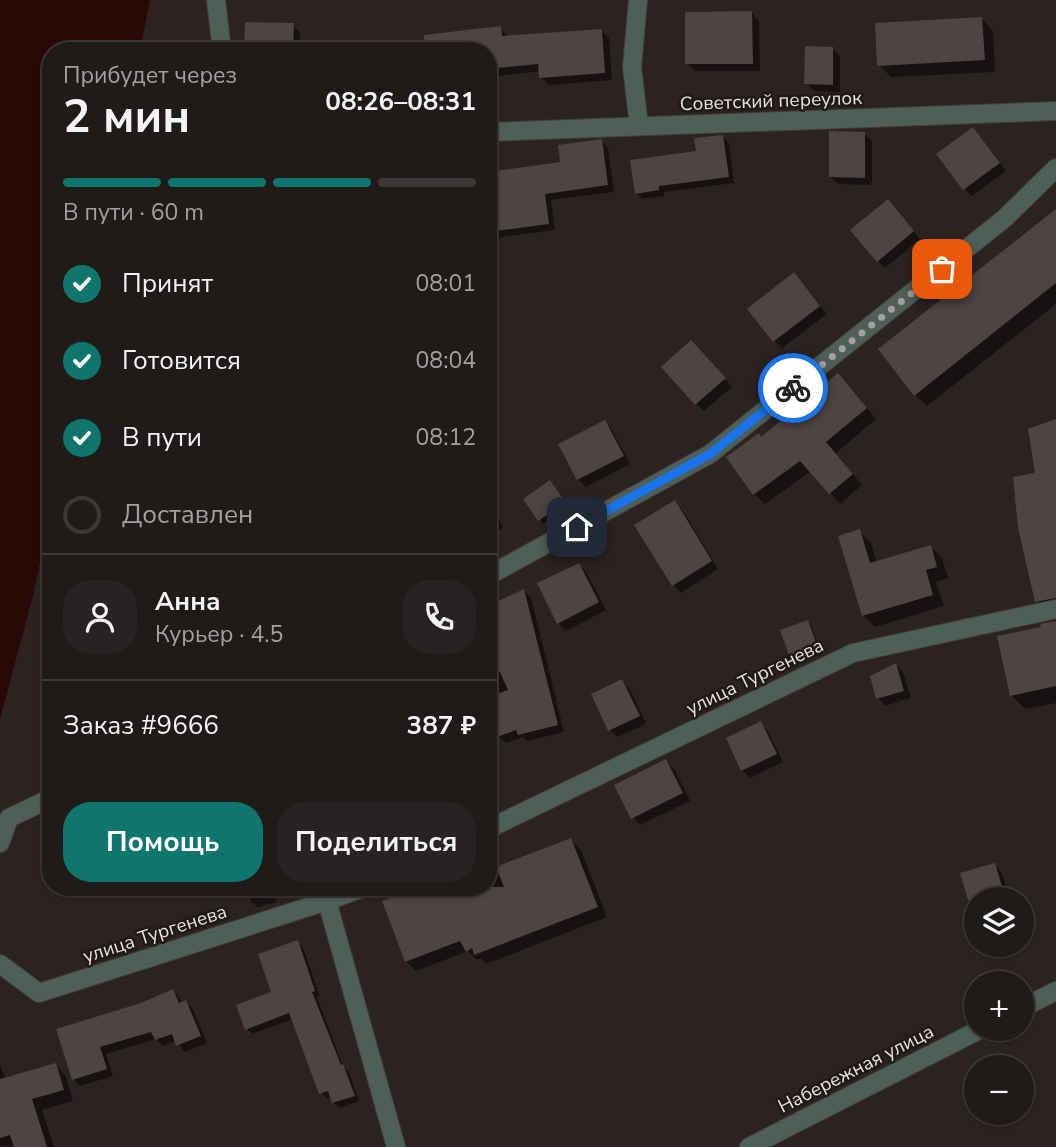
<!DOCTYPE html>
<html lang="ru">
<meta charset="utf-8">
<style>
:root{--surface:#201a19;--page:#282322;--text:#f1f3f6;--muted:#a2a1a2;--line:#3d3838;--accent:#0f766e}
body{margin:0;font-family:"Nunito Sans",sans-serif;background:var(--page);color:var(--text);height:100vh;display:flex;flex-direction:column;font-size:26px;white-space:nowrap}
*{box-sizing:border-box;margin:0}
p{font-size:23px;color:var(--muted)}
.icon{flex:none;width:38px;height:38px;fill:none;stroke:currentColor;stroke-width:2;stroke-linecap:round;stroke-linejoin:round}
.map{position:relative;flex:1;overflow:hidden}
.drawer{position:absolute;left:42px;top:42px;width:455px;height:854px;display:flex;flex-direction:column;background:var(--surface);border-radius:28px;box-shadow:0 2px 5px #0004,0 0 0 2px var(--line)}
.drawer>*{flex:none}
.buttons{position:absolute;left:964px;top:887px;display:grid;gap:14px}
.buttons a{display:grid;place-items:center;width:70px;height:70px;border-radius:50%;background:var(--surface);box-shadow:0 2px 5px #0004,0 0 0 2px var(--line);font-size:35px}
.pin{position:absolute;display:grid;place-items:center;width:60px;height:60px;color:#fff;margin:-30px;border-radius:14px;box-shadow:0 4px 10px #0006}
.courier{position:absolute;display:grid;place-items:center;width:70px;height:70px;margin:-35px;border:5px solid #1a73e8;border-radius:50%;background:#fff;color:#222;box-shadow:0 2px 9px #0007}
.summary em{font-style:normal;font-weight:700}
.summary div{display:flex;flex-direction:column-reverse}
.summary{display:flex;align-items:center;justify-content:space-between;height:119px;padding:0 21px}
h1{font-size:46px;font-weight:700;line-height:52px}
.bar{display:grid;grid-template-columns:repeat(4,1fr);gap:10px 7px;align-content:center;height:84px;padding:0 21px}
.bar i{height:9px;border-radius:5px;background:var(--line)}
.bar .selected{background:var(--accent)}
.bar p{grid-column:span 4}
.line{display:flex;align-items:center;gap:18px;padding:0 21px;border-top:2px solid var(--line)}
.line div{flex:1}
.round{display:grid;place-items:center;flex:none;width:74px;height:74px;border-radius:28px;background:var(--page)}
ol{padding:0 21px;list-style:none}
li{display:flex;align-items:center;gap:21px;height:77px}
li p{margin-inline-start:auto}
li .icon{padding:7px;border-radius:50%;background:var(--accent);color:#fff;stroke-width:4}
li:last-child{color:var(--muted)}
li i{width:38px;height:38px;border:4px solid var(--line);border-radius:50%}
.action{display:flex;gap:14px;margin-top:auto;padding:14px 21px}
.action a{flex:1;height:80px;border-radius:28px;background:var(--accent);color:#fff;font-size:28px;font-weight:700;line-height:80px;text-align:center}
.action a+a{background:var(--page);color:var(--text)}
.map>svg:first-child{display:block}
.water{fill:#290805}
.shadow{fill:#0007}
.building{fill:#4d4443}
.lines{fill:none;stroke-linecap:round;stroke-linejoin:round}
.minor-casing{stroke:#453e3c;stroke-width:20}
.minor{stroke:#4e5f57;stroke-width:18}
.done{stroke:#a69f9e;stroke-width:7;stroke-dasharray:0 12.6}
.route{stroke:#1a73e8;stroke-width:9}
.labels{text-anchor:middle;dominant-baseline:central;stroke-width:5;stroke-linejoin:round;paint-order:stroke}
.street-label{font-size:19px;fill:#e8e2e1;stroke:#211918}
</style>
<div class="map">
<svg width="1056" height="1147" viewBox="0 0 1056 1147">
<rect width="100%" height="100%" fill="#2b2321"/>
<path class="water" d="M0,0h150l-10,51h-89v456l-17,85 -34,127z"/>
<path class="shadow" d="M752,13l7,8 1,50h-65l-8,-8z
M982,19l11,12 2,41 -104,5 -12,-12z
M293,25l7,7 -1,19h-53z
M500,28l8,9 94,-6 7,7 3,42 -63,5 -8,-8v-6l-53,6v-26z
M411,44l7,7h-46v-6z
M833,49l7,7v36l-26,-1 -8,-8z
M973,129l8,8 25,34 -34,25 -8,-7z
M864,134l8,7v44l-34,-1 -7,-7z
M723,137l6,6 5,40 -70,9v4l-22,3 -6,-6z
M601,141l7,7 6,44 -63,8 4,30 -67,9v-70h5l4,4 65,-9z
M895,209l25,30 -35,29 -7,-7z
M1056,211v93l-129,102 -12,-11z
M794,274l33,40 -45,34 -8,-7z
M699,350l33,37 -28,24 -8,-7z
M849,386l27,33 -40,34 26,32 -22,19 -29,-33 -46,33 -11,-10 8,-55z
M1056,421v193l-5,1 -14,-14v-126z
M604,422l8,8 18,34 -44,23 -8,-8 -17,-34z
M554,486l14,21 -25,17 -17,-25z
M488,498l3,2 12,28 -15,7z
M674,502l8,7 36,60 -37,24 -8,-8z
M859,531l12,12 6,20 54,-16 11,11 6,20 -12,4 8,24 -69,21 -12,-12z
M579,565l8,8 19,37 -40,21 -8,-8z
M524,591l7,7 33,134 -37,9 -4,-4 -17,6 -8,-7 -10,-28v-100z
M808,622l3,3 10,29 -26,9 -3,-3z
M1056,622v81l-31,6 -14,-14 32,-67z
M896,665l7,7 8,26 -26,8 -7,-8z
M622,681l8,8 16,35 -28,13 -8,-7z
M760,723l8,8 15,31 -33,16 -8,-8z
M666,761l8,8 16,32 -50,24 -7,-8z
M571,840l10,10 26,67 -121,47 -5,-6 -4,2 -9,-9 -52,20 -10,-10 11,-71 7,7 64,-10v-15z
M995,865l7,8 8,27h-34v19l-14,-44z
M247,887h54l-25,11 1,4 -20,5 -6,-6z
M297,942l6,6 17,48 -3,1 27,71 5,4 10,29 -19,7 -6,-5 -2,-6 -5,2 -6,-6 -28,-74 -41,15 -5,-5 27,-36z
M173,991l7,7 2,6 4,-2 7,7 14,34 -22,9 -9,-11 -13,5 -7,-7 -50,15 7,22 -33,10 -7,-7 -15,-49 84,-26z
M0,1065l6,14 50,-14 10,11 7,25 -31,9 12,37 -54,-1z"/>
<path class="building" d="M752,11l1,53h-68v-52z
M982,17l3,43 -108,6 -2,-43z
M245,22l49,1 -1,28h-49z
M501,26l1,10 100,-7 3,44 -66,5 -1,-14 -50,5v-18h-64v-16z
M805,46l28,1v38l-29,-1z
M973,127l27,36 -37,27 -27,-36z
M829,131l36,1v46l-36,-1z
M723,135l6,42 -70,9v4l-24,4 -5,-34 66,-9 -2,-13z
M602,139l6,46 -63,9 4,30 -61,8v-60l72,-10 -2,-17z
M888,199l26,32 -37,31 -27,-32z
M1056,209v74l-142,113 -36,-47z
M794,272l26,34 -47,36 -26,-33z
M691,340l35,38 -31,27 -34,-38z
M838,373l29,35 -41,34 27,32 -24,20 -29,-33 -47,34 -27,-38 33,-24 2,4z
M1056,419v179l-21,4 -17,-74 -5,-51 22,-4 -7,-44z
M605,420l19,36 -47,24 -19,-36z
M550,480l16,23 -28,18 -15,-22z
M675,500l37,61 -40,25 -38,-61z
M860,529l10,34 61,-18 6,22 -11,3 7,25 -71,21 -24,-80z
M579,563l20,39 -42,22 -20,-41z
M524,589l34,136 -40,10 -2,-5 -19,7 -9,-24v-16l20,-7 -20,-44v-40z
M808,620l11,31 -28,10 -11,-31z
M1056,621v65l-46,10 -13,-60 44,-9 -1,-3z
M896,663l8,28 -28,8 -6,-23z
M622,679l18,37 -32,15 -17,-37z
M761,721l16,33 -36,17 -15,-33z
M666,759l17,34 -52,26 -17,-34z
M571,838l27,69 -124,48 -2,-7 -6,4 -6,-11 -55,21 -23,-61 35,-13 4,8 17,-9h66l-8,-20z
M995,863l11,37h-38l-8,-27z
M298,940l17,51 -3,1 29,73 2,-1 12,32 -23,7 -4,-12 -9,3 -30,-81 -44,17 -9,-25 35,-13 -13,-38z
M173,989l6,14 7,-3 15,36 -25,10 -4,-12 -17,6 -4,-8 -51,15 7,22 -35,11 -16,-51 85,-26z
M56,1063l8,27 -32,9 15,48h-33l-4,-12 -10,3v-59z"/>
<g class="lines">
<g class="minor-casing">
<path id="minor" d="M216,0l6,51
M638,0l-6,67 7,59
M488,132l568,-21
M488,576l222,-122 295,-236 51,-50
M488,829l365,-176 203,-44
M0,843l9,-25 42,-20
M327,901l69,246
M0,964l39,29 288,-92 38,-14
M1022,1008l34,-17
M749,1147l232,-118"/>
</g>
<use href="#minor" class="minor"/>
</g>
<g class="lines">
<path class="done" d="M793,388l149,-119"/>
<path class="route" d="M577,527l133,-73 83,-66"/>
</g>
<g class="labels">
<g class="street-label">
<text transform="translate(771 101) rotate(-2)">Советский переулок</text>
<text transform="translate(755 677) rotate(-26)">улица Тургенева</text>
<text transform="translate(155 934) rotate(-18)">улица Тургенева</text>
<text transform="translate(856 1069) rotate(-27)">Набережная улица</text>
</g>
</g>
</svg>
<div class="buttons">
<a><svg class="icon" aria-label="layers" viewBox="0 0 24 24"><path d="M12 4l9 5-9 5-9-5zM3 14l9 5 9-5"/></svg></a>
<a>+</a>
<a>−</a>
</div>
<div class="pin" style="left:942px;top:269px;background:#ea580c"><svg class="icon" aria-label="bag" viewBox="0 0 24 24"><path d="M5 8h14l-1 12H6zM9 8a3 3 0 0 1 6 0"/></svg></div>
<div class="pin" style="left:577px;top:527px;background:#1f2937"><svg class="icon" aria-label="home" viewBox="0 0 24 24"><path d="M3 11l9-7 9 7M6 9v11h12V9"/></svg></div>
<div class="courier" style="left:793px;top:388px"><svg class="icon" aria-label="bike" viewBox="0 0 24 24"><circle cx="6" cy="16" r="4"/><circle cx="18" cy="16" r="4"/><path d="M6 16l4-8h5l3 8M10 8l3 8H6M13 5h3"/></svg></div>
<section class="drawer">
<div class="summary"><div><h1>2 мин</h1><p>Прибудет через</p></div><em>08:26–08:31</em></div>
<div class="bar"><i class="selected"></i><i class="selected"></i><i class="selected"></i><i></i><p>В пути · 60 m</p></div>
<ol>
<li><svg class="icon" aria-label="check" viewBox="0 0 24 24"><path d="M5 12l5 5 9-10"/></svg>Принят<p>08:01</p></li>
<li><svg class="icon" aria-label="check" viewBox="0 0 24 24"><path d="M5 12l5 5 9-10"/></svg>Готовится<p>08:04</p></li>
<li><svg class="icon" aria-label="check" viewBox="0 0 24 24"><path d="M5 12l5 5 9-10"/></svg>В пути<p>08:12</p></li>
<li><i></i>Доставлен</li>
</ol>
<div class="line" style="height:126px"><a class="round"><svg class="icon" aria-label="person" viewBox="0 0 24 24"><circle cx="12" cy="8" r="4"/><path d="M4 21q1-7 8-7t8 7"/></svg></a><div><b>Анна</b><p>Курьер · 4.5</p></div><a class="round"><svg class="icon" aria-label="phone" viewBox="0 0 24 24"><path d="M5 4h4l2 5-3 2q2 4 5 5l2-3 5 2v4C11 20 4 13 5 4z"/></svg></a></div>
<div class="line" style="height:91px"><div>Заказ #9666</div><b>387 ₽</b></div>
<div class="action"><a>Помощь</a><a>Поделиться</a></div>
</section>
</div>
